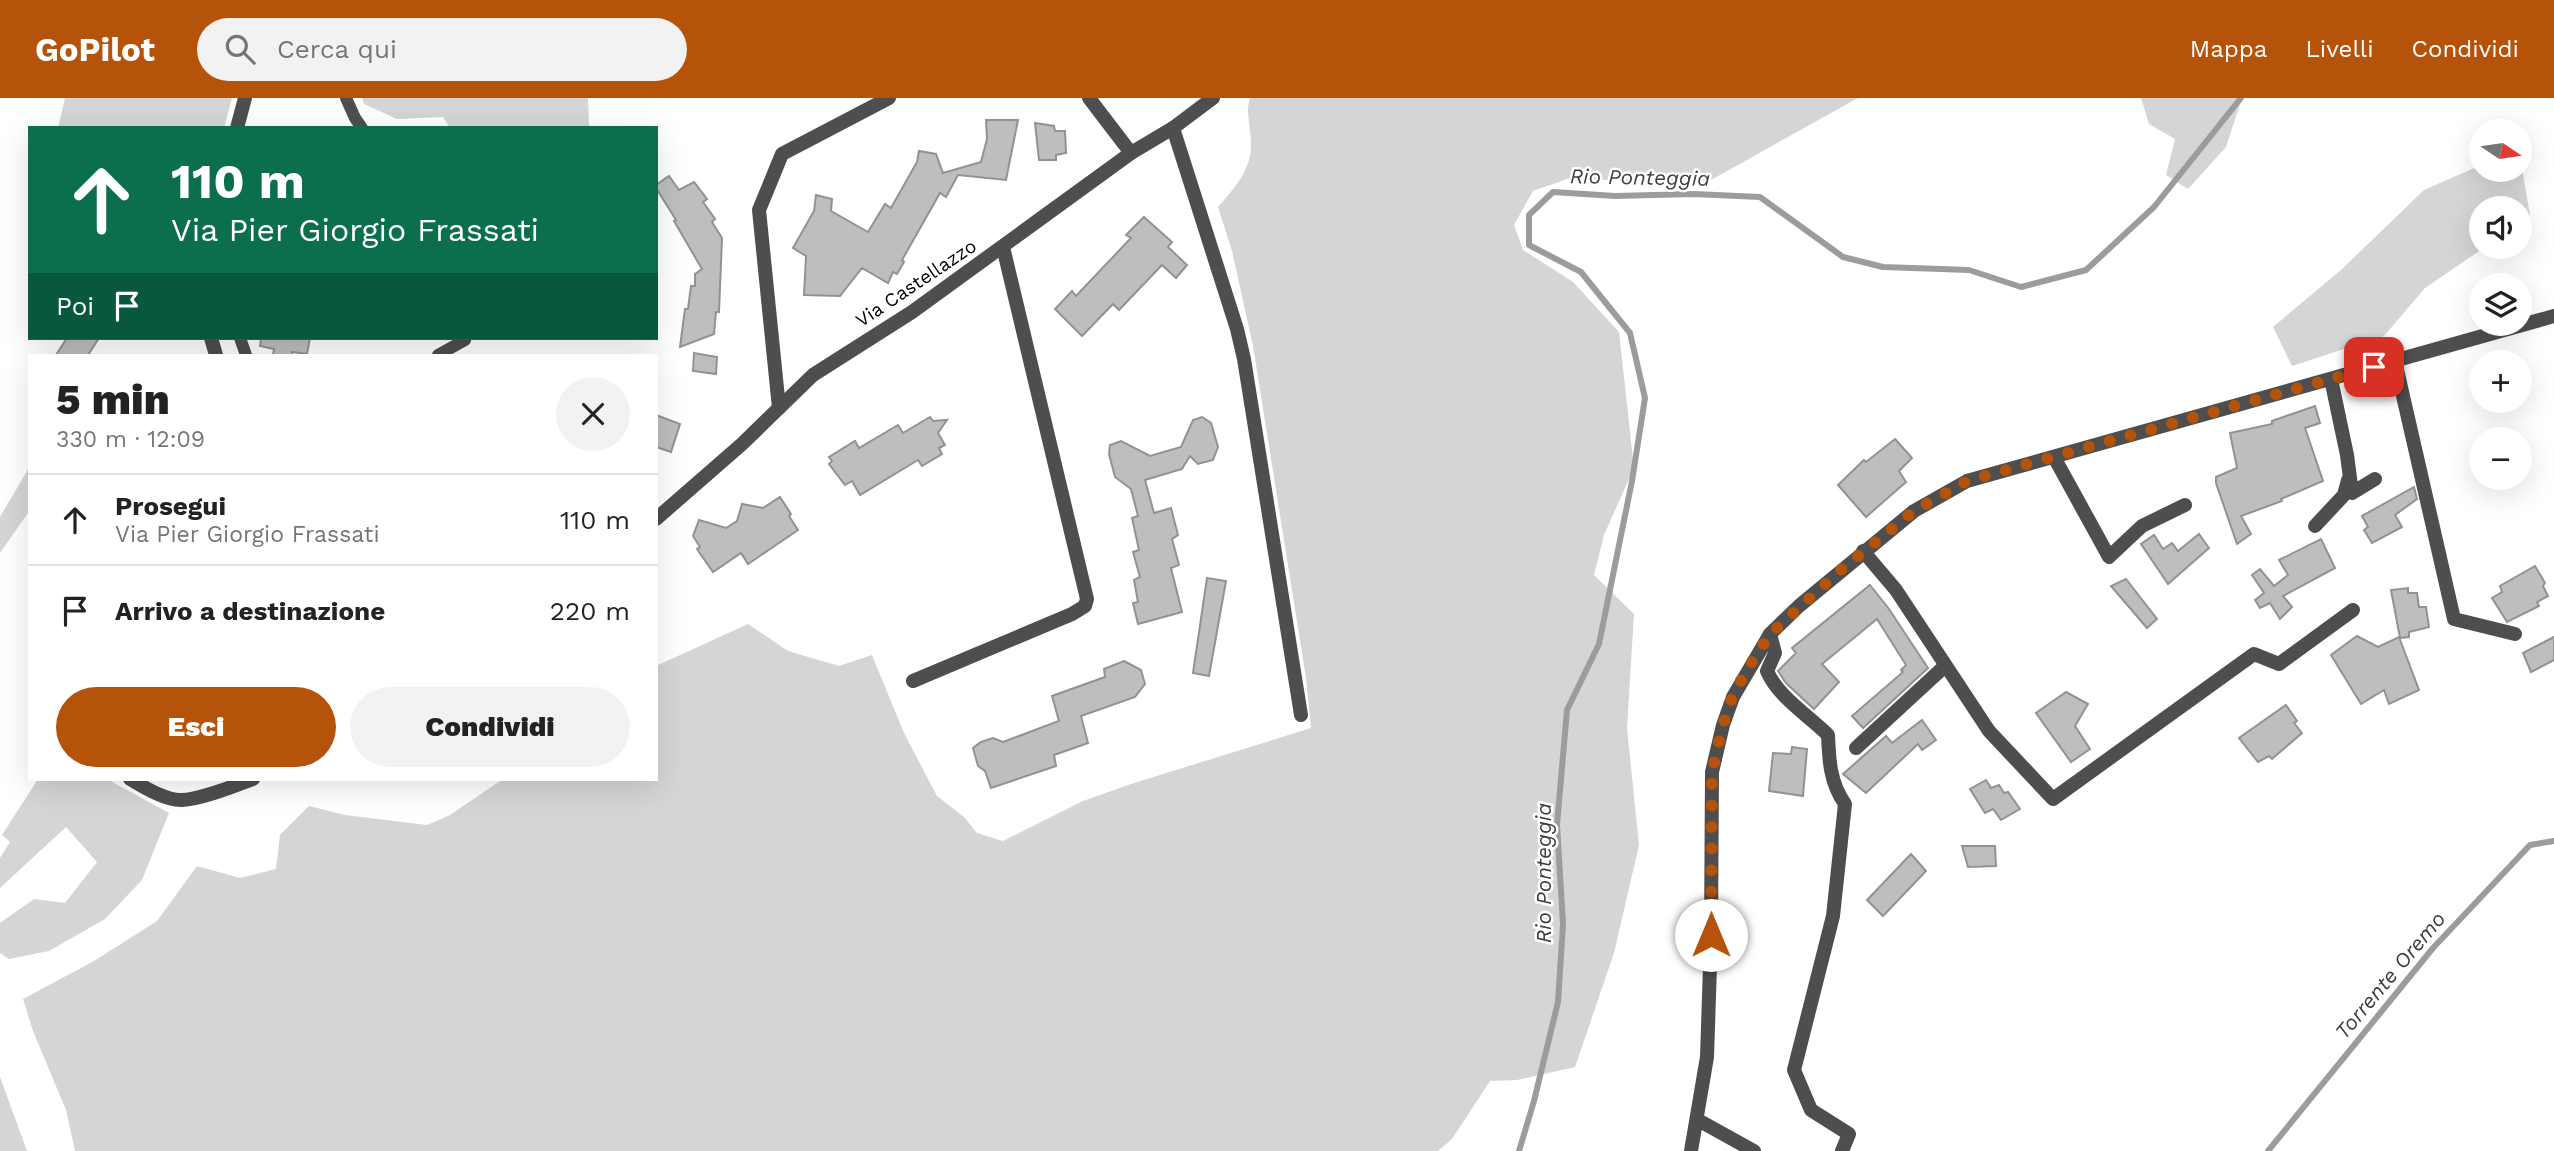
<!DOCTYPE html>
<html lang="it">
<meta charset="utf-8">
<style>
body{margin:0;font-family:"Work Sans",sans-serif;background:#f2f2f2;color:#222;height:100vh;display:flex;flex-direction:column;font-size:26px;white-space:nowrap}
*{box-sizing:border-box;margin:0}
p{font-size:23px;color:#767676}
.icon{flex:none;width:38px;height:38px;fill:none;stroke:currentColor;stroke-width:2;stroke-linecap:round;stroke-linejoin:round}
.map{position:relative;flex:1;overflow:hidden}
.drawer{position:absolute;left:28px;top:256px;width:630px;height:427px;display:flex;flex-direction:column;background:#fff;border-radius:0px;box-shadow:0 7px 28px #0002}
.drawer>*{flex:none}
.guide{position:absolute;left:28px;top:28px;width:630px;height:214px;border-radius:0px;box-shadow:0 7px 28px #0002;background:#0b6e4f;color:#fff;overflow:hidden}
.needle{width:46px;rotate:103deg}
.fabs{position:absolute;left:2469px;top:21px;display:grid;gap:14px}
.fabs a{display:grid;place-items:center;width:63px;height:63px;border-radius:50%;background:#fff;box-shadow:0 7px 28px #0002;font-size:35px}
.pin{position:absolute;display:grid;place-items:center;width:60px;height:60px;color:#fff;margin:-30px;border-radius:14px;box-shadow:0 4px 10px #0006}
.me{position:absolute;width:77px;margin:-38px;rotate:0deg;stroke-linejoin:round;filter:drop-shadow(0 0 5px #0008)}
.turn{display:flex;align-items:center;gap:24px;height:147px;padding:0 28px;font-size:32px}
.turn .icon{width:91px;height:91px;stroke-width:2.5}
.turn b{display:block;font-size:49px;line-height:60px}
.then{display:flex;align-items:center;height:66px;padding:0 28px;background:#0003;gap:14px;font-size:26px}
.round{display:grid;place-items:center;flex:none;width:74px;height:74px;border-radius:37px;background:#f2f2f2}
.headline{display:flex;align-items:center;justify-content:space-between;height:119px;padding:0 28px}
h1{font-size:42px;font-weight:800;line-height:52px}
.primary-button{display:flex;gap:14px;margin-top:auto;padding:14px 28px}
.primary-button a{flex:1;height:80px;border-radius:42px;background:#b45309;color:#fff;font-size:28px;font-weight:800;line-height:80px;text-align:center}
.primary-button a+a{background:#f2f2f2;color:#222}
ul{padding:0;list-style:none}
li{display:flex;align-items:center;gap:21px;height:91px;padding:0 28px;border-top:2px solid #e0e0e0}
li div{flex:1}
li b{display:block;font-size:26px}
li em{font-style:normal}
header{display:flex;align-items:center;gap:42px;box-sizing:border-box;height:98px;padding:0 35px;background:#b45309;color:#fff}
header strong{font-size:33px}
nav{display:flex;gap:38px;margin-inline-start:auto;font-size:24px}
.search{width:490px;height:63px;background:#f2f2f2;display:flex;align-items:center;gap:18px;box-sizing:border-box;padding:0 24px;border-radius:38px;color:#767676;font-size:26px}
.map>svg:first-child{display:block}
.green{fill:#d5d5d5}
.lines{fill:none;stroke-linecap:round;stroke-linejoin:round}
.stream{stroke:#9c9c9c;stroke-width:6}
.building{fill:#bebebe;stroke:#929292;stroke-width:2}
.service{stroke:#4e4e4e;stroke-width:12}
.minor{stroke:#4e4e4e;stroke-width:14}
.tertiary{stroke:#4e4e4e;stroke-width:14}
.route{stroke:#b45309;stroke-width:12;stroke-dasharray:0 21.6}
.labels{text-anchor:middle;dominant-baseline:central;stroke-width:5;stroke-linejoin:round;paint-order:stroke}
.street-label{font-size:19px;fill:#000;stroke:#fff}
.water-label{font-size:21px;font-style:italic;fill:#3d3d3d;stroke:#fff}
</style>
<header>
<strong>GoPilot</strong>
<div class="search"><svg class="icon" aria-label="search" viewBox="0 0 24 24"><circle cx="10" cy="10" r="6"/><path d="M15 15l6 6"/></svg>Cerca qui</div>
<nav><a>Mappa</a><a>Livelli</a><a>Condividi</a></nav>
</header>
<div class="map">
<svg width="2554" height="1053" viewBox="0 0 2554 1053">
<rect width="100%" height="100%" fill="#fff"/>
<g class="green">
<polygon points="65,0 232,0 224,30 58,30"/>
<polygon points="362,0 588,0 589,27 591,30 450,30 443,19 397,21 364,6"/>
<path d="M1250,0H1858L1702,87L1570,80L1533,93L1514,127L1523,152L1573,184L1619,234L1634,370L1604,437L1594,477L1634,516L1627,630L1639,747L1614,855L1575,969L1517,982L1490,983L1452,1041L1438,1053H75L66,1012L33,933L23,901L94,863L157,823L197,768L240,780L276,771L280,737L309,708L345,717L427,727L450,717L503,681H656V568L748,526L788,553L839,568L872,557L904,635L937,698L964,719L977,735L1003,743L1083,703L1131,686L1311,630L1306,580L1253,248L1232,153L1218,109C1234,90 1252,72 1251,45C1251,29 1245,15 1250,0Z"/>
<polygon points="2141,0 2242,0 2226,49 2188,91 2166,77 2175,41 2149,26"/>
<polygon points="2520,58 2530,117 2520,124 2520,110 2482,110 2482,149 2485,149 2425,190 2384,238 2292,268 2273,229 2341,172 2424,92 2481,67 2482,72 2520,72"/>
<polygon points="30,368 30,412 0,455 0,419"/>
<polygon points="38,681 107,681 169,715 142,782 105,821 49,853 9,861 0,855 0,825 34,801 65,805 97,764 66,729 0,790 0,760 10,744 2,737"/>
<polygon points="0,979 27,1053 0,1053"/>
</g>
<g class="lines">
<g class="stream">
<polyline points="1519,1053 1534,1003 1558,904 1563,826 1557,727 1567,612 1599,546 1632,383 1645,300 1630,235 1581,174 1529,147 1529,117 1553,94 1615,98 1694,96 1760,99 1843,159 1883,169 1969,172 2021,189 2086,172 2154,109 2241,0"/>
<polyline points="2268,1053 2433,850 2530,747 2554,743"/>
</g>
</g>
<g class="building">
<polygon points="986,22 1018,22 1006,82 958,77 946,99 940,95 902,162 904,164 897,176 893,174 888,185 862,170 840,198 804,197 806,158 793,150 814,113 816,97 832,101 831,113 868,134 885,106 891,110 917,64 919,53 936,56 943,75 981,64 987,41"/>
<polygon points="1035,25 1054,28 1055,33 1065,33 1066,55 1056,57 1056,62 1039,62"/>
<polygon points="669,78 679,92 694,84 707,101 703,104 715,121 712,124 722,140 719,214 716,214 714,236 680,249 685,211 688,211 691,188 695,188 695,176 702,171 674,123 676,122 656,90 656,87"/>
<polygon points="1144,119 1172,144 1168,149 1187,167 1176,180 1162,167 1119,212 1113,206 1082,238 1055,211 1072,193 1076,198 1131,140 1126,137"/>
<polygon points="67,240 99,240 88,257 56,257"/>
<polygon points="261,240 310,240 307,256 292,254 292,257 273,257 274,251 260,248"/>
<polygon points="694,255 717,259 716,276 693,273"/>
<polygon points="2315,308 2320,325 2305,330 2323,383 2281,401 2282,403 2241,418 2251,436 2237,446 2216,385 2216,379 2237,370 2230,335 2272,326 2272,323"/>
<polygon points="656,317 680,326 671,354 656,349"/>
<polygon points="930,319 933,323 947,322 938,335 945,347 939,350 942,356 922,368 918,362 860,397 852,383 845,387 829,366 832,363 829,359 855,343 859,350 898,327 903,335"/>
<polygon points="1202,319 1211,325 1218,349 1213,362 1198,366 1190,358 1182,371 1145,382 1154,415 1171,410 1178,437 1172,441 1179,467 1171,470 1182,514 1138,526 1133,505 1138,504 1134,482 1140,479 1133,454 1139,452 1132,420 1138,418 1131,391 1115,379 1109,356 1110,347 1121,343 1150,358 1181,349 1193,322"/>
<polygon points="1895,341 1912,360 1899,373 1906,384 1866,419 1838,387 1864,362 1866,364"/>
<polygon points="2414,389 2417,401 2395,417 2402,429 2372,445 2364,432 2368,429 2362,418"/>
<polygon points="780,399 791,416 789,418 798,432 748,466 741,455 713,474 697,451 700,449 693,438 699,422 726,430 737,423 742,406 763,410"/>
<polygon points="2199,436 2209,450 2168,486 2141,446 2154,437 2163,451 2172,445 2178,453"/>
<polygon points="2321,441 2335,470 2283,498 2292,509 2280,521 2270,505 2260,510 2255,502 2264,495 2252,477 2260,471 2274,488 2288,477 2279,462"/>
<polygon points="2535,468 2545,485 2543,488 2548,498 2537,504 2539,508 2507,524 2492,500 2502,494 2500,488"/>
<polygon points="1207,480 1226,483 1209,578 1193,575"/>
<polygon points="2126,481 2157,521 2147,530 2111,488"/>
<polygon points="1870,487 1889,511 1928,570 1863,630 1852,618 1903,574 1901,572 1906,567 1877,521 1822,566 1839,584 1814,611 1786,585 1778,573 1796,555 1792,550"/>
<polygon points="2408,490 2408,495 2417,495 2419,509 2426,509 2429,529 2409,534 2409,539 2400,540 2391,492"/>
<polygon points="2357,538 2378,549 2399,539 2419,592 2389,606 2384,592 2361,606 2331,557"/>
<polygon points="2554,539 2554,562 2531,574 2523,555"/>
<polygon points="1124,563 1141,572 1145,586 1135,599 1081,618 1088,645 1054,657 1056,668 991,690 985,673 978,668 973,650 981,644 993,640 1003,644 1059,623 1052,598 1105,579 1104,571"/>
<polygon points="2066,594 2088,606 2075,628 2090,651 2071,664 2036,615"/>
<polygon points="2286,607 2297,623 2294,625 2302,635 2272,661 2269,658 2258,664 2239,640"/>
<polygon points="1922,622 1936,642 1922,652 1918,646 1866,695 1843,676 1886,638 1892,645"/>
<polygon points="1792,649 1807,651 1803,698 1769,693 1773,655 1791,656"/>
<polygon points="1986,682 1991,690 1999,687 2004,695 2008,694 2020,711 2001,722 1993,711 1985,715 1970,691"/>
<polygon points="1962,748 1995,748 1996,768 1968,769"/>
<polygon points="1911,756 1926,773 1883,818 1867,802"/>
</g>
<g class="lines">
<g class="service">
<polyline points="346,0 355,20 362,30"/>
<polyline points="240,240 246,257"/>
<polyline points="438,257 465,242 465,240"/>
</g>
<g class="minor">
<polyline points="1089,0 1131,55"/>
<polyline points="237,30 245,0"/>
<polyline points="1173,30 1237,231 1244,261 1301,617"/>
<polyline points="211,240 216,257"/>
<polyline points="2395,263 2454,521 2515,536"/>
<polyline points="2331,281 2347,357 2352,395 2375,381"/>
<polyline points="779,310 759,112 782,56 889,0"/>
<polyline points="2054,359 2109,459 2142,428 2185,407"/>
<polyline points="656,421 742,346 813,277 912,214 1131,55 1173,30 1213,0"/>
<polyline points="2315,428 2344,397 2348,382"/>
<polyline points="1863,453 1896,492 1989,633 2053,701 2254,556 2279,566 2353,512"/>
<path d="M1770,536L1775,555L1767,573C1778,599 1808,617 1828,637C1829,662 1830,685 1845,706L1833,818L1794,972L1811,1012L1849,1036L1842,1053"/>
<polyline points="913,583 1072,516 1085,508 1087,501 1003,149"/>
<polyline points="1856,650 1945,568"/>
<path d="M130,681C144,689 166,703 182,702C202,701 234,688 253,681"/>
<polyline points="1698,1022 1754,1053"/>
</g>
<polyline class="tertiary" points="1691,1053 1707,959 1711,837 1712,674 1723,627 1733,599 1770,536 1799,508 1914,413 1967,383 2554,218"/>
</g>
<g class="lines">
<polyline class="route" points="1711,837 1712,674 1723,627 1732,599 1748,570 1770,536 1842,471 1914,413 1967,383 2374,269"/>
</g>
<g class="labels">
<g class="street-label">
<text transform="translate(916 185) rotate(-34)">Via Castellazzo</text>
</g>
<g class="water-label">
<text transform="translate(1640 79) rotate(1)">Rio Ponteggia</text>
<text transform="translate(1543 775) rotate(-90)">Rio Ponteggia</text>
<text transform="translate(2390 877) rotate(-50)">Torrente Oremo</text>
</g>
</g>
</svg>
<div class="fabs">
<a><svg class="needle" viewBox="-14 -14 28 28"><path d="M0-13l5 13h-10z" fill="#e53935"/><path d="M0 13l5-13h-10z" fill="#767676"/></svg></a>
<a><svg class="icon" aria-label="sound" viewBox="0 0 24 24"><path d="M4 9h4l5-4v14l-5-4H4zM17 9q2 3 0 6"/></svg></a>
<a><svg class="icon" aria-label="layers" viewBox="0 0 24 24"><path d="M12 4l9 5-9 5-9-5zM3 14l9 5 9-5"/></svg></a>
<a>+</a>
<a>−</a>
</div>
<div class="pin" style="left:2374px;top:269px;background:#d93025"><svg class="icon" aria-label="arrive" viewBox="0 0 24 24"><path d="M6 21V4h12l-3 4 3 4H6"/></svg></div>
<svg class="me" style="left:1711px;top:837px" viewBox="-20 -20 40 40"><circle r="19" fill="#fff"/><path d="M0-13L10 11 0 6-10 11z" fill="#b45309"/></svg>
<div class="guide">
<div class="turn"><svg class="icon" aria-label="ahead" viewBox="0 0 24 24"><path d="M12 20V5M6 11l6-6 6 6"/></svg><div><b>110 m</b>Via Pier Giorgio Frassati</div></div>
<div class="then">Poi<svg class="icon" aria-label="arrive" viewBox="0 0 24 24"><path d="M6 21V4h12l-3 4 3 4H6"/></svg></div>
</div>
<section class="drawer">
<div class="headline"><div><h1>5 min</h1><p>330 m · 12:09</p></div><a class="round"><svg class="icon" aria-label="close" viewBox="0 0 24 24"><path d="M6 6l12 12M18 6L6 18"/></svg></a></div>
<ul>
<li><svg class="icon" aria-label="ahead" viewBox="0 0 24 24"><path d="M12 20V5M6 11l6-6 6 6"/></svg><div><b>Prosegui</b><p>Via Pier Giorgio Frassati</p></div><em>110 m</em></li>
<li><svg class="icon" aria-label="arrive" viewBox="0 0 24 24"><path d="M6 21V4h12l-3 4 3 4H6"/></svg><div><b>Arrivo a destinazione</b></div><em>220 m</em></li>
</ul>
<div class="primary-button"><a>Esci</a><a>Condividi</a></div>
</section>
</div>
